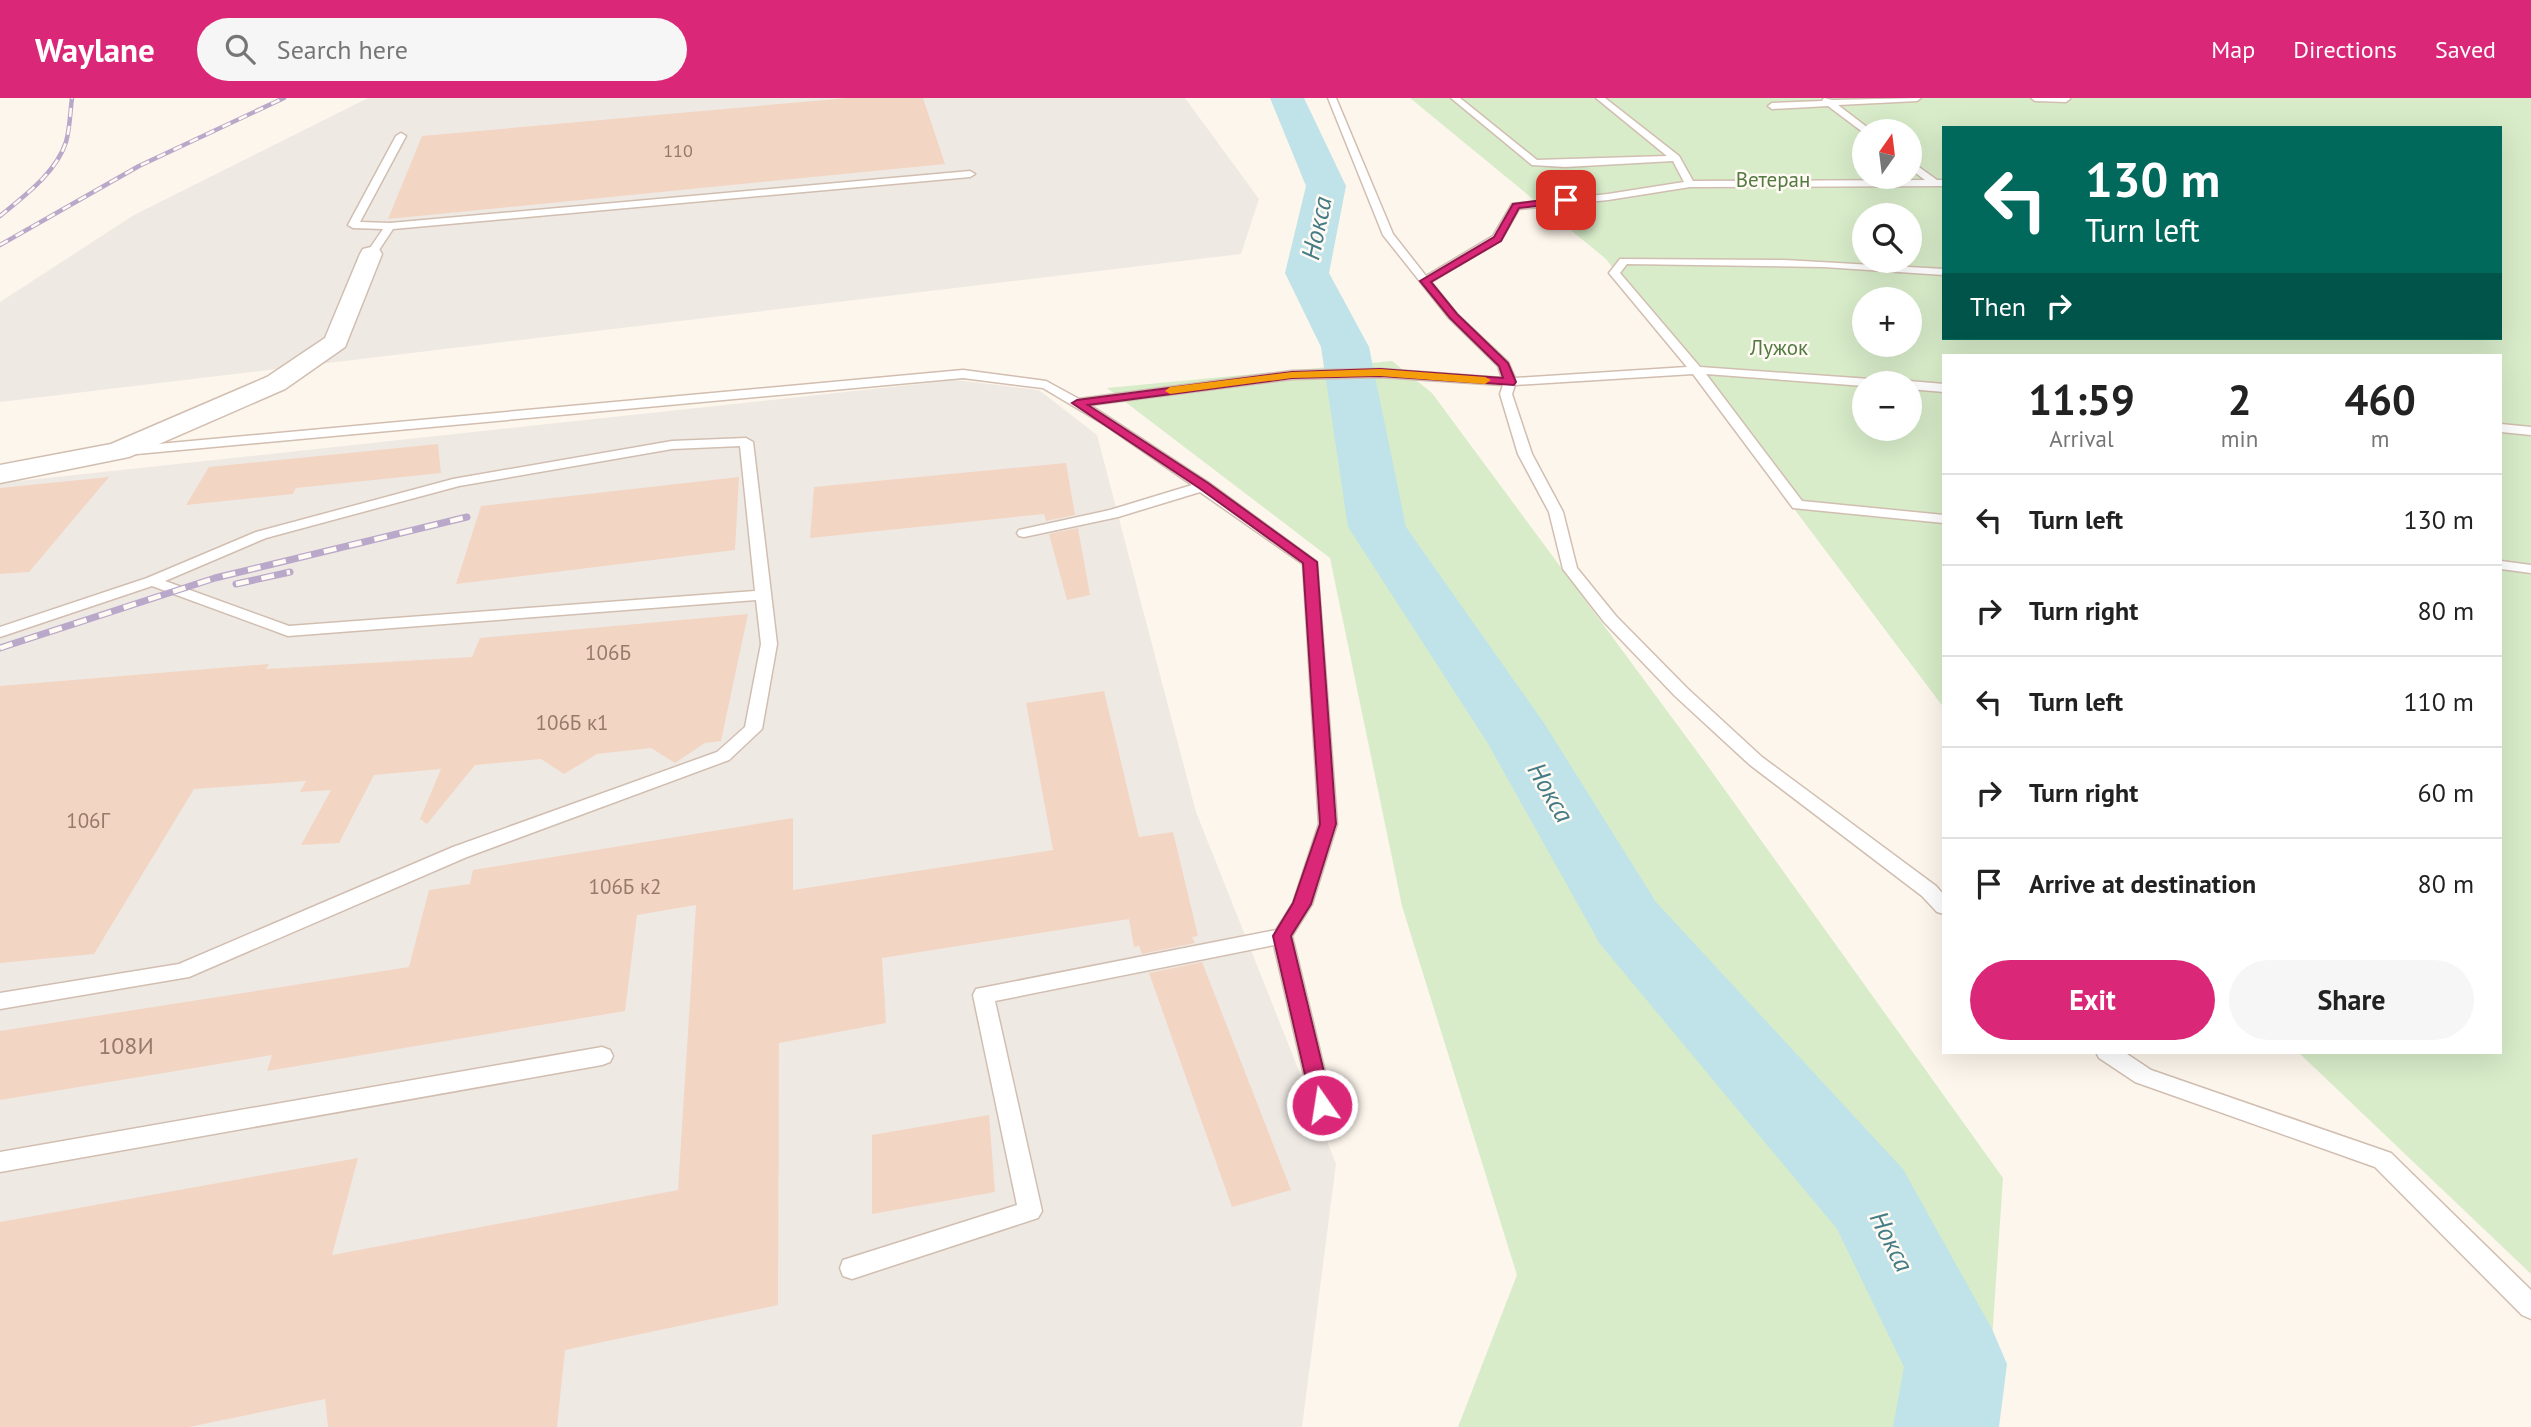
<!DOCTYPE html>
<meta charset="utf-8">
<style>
body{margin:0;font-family:"PT Sans",sans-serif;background:#f6f6f6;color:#222;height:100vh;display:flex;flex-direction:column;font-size:26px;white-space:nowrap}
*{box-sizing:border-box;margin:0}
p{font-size:23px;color:#767676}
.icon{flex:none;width:38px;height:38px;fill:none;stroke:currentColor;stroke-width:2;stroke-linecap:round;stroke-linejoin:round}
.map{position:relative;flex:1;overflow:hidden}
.details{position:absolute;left:1942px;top:256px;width:560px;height:700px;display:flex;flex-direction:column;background:#fff;border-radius:0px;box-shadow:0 7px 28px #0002}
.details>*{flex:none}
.hud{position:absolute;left:1942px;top:28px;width:560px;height:214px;border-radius:0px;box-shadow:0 7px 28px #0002;background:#00695c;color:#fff;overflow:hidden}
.needle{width:46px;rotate:14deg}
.controls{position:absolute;left:1852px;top:21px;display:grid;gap:14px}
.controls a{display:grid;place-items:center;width:70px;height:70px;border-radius:50%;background:#fff;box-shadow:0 7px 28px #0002;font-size:35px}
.pin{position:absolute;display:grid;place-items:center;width:60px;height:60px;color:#fff;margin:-30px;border-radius:14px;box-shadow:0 4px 10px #0006}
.me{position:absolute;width:77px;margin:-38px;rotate:347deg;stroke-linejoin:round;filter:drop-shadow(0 0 5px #0008)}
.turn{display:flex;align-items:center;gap:24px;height:147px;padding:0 28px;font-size:32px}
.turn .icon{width:91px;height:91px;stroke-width:2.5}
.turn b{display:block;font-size:49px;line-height:60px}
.then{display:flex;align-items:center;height:66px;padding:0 28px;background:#0003;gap:14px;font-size:26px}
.eta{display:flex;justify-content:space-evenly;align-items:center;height:119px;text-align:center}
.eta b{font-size:42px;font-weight:800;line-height:49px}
.cta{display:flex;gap:14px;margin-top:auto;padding:14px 28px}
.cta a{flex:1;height:80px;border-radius:42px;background:#db2777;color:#fff;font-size:28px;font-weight:800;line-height:80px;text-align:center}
.cta a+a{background:#f6f6f6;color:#222}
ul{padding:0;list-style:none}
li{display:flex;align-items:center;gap:21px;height:91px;padding:0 28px;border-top:2px solid #e0e0e0}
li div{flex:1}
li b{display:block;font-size:26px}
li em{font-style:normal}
header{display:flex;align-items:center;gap:42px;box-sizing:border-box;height:98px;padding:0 35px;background:#db2777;color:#fff}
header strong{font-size:33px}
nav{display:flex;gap:38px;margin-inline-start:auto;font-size:24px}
.search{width:490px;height:63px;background:#f6f6f6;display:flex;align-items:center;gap:18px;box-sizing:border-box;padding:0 24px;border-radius:38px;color:#767676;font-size:26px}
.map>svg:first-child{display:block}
.industrial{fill:#efe9e4}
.green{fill:#d8ecc9;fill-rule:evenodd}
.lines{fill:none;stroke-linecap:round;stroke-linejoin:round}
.river{fill:#bfe3e8;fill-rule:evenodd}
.building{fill:#f3d5c3}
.lane-casing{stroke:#d1beb0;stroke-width:3}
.street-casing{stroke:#d1beb0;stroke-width:3}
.lane{fill:#fff;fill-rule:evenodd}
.street{fill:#fff;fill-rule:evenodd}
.rail-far1-casing{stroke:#b9a8c9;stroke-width:4.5}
.rail-casing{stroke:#b9a8c9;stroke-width:7}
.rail-far1{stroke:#fffaf3;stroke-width:2.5;stroke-dasharray:9;stroke-linecap:butt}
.rail{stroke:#fffaf3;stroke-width:4.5;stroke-dasharray:13;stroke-linecap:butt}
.route{fill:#db2777;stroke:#8e194d;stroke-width:2}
.slow{fill:#f59e0b}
.labels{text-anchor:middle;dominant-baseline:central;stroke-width:5;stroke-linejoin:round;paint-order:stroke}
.far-number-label{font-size:18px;fill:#987a6a}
.far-park-label{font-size:21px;fill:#537a41;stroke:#fffaf3}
.number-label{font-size:21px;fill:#987a6a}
.near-number-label{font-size:24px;fill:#987a6a}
.water-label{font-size:26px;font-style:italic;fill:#437c86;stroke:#fffaf3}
</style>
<header>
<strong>Waylane</strong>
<div class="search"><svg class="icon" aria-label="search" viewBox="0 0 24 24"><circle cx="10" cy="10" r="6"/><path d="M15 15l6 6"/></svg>Search here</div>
<nav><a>Map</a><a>Directions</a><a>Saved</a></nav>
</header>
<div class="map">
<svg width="2531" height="1329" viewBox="0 0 2531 1329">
<rect width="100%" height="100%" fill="#fdf6ec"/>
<g class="industrial">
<polygon points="368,0 1185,0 1259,101 1241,156 0,304 0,204 134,117"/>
<polygon points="956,282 1039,292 1097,337 1196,714 1336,1066 1302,1329 0,1329 0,385"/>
</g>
<g class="green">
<path d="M1410,0H2531V1176L2298,954H2501V257H1944V610L1606,161ZM1944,30H2501V240H1944ZM1864,33H1909V79H1864ZM1864,117H1909V163H1864ZM1864,201H1909V247H1864ZM1864,285H1909V331H1864Z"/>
<polygon points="1392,263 1432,295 1707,667 2003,1080 1986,1329 1458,1329 1517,1177 1402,808 1330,460 1107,290"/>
</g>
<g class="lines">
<polygon class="river" points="1270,0 1304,0 1346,88 1329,175 1369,249 1406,429 1544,625 1656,804 1903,1071 1992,1231 2007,1266 1999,1329 1893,1329 1904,1269 1837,1131 1600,846 1487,644 1348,429 1321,249 1285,175 1306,88"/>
</g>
<g class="building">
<polygon points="847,0 923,0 945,66 388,121 422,38"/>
<polygon points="438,346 441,375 296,390 293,396 186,407 209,369"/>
<polygon points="1066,365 1075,417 1046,423 1044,416 810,440 814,389"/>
<polygon points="109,379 29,474 0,476 0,390"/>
<polygon points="739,379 735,452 456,486 481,408"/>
<polygon points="1078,430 1090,497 1067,502 1049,436"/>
<polygon points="748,516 721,643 705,645 675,665 651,650 597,656 564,676 541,661 475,667 427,726 420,721 441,671 374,677 339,745 301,747 331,692 300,694 306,683 194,691 94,856 0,865 0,588 269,566 266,571 472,559 480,540"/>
<polygon points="1104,593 1139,739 1173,734 1198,838 1192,839 1195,845 1142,856 1139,848 1134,849 1129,821 882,860 886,925 779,945 778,1207 565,1252 557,1329 328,1329 325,1301 189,1329 0,1329 0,1124 358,1060 332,1157 678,1092 696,807 637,817 625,913 267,973 272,957 0,1002 0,933 409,869 429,792 470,786 473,772 793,720 793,792 1053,752 1026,605"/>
<polygon points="1202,864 1291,1092 1232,1109 1149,875"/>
<polygon points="989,1017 995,1094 872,1116 872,1037"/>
</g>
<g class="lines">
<defs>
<g id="lane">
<polygon points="1328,0 1336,0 1393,136 1426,178 1493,138 1512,106 1608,96 1684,84 1673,63 1565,69 1532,67 1451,0 1460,0 1537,62 1667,58 1596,0 1605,0 1679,58 1693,83 1925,82 1909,70 1909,62 1937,82 1944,82 1944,88 1690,89 1608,102 1519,111 1501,142 1431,184 1457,216 1508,264 1515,280 1687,269 1609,175 1620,161 1784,162 1944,171 1944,177 1824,169 1627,166 1620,175 1700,269 1884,282 1886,285 1864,285 1864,288 1706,276 1802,403 1944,417 1944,425 1793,410 1693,276 1515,287 1512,296 1532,356 1563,414 1577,470 1616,518 1687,590 1762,659 1936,788 1944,797 1944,816 1937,814 1922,798 1750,667 1675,598 1604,524 1563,471 1549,414 1518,356 1500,296 1503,287 1380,279 1292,281 1090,307 1209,385 1317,464 1337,726 1312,806 1292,838 1333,1007 1330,1014 1322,1016 1314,1014 1311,1007 1274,847 995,903 1042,1113 1038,1120 852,1181 843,1178 840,1170 843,1162 1017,1107 973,897 976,891 1276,832 1293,805 1319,726 1303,466 1200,394 1118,419 1024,439 1019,438 1017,435 1019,432 1110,412 1192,387 1105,327 1043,290 963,280 126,357 119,353 126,349 963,272 1046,283 1079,301 1292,273 1380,271 1502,280 1498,268 1449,220 1383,137"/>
<polygon points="1824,0 1832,2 1921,0 1917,3 1838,7 1872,33 1864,35 1828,8 1772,11 1768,8 1772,5 1822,3"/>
<polygon points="2031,0 2070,0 2070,1 2066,4 2035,3"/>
<polygon points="401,35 406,38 360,124 390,125 970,73 975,76 970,79 393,131 375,158 367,158 366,156 383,131 353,130 348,127 396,38"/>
<polygon points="1909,283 1944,286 1944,294 1909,291 1909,285 1904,285"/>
<polygon points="2501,326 2531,329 2531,337 2501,334"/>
<path d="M746,340L753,344L777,546L762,631L729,662L467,759L189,879L0,911V895L179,866L453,749L717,654L745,629L761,546L756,502L288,538L152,488L0,539V529L147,480L256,434L453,381L672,343ZM740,348L755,493L289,528L165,483L266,440L459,388L672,351Z"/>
<polygon points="2501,463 2531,467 2531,475 2501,471"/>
<polygon points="602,949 610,952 613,958 610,964 602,967 0,1074 0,1054"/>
<polygon points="2096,954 2124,954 2151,972 2391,1055 2531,1192 2531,1221 2522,1217 2375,1069 2135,984 2099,960"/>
</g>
<polygon id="street" points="371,149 379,151 382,156 345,249 285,291 129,359 0,385 0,367 111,346 267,279 325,240 360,156 363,151"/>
</defs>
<use href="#lane" class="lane-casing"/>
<use href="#street" class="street-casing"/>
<use href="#lane" class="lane"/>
<use href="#street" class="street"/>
<defs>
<g id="rail-far1">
<path d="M0,118C24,98 56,75 66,44C70,30 70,15 72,0"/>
<polyline points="0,147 139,68 284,0"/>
</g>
<g id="rail">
<polyline points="236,486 290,474"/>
<polyline points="0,550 215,480 467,419"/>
</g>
</defs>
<use href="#rail-far1" class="rail-far1-casing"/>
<use href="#rail" class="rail-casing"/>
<use href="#rail-far1" class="rail-far1"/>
<use href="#rail" class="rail"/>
</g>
<polygon class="route" points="1566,99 1570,102 1569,104 1519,110 1501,143 1431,184 1457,216 1508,265 1516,284 1514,287 1380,278 1292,280 1088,307 1208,385 1317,464 1336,726 1311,806 1291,838 1332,1007 1329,1013 1322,1016 1315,1013 1312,1007 1273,838 1293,805 1320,726 1303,465 1199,390 1072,305 1077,302 1292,274 1380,271 1503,280 1499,268 1450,220 1420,183 1494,139 1513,106"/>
<polygon class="slow" points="1380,271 1485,279 1491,282 1485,286 1380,278 1292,280 1170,296 1165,293 1170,289 1292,274"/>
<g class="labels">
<g class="far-number-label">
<text x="678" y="52">110</text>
</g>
<g class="far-park-label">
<text x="1773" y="81">Ветеран</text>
<text x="1779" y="249">Лужок</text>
</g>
<g class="number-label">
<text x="608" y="554">106Б</text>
<text x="572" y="624">106Б к1</text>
<text x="88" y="722">106Г</text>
<text x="625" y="788">106Б к2</text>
</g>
<g class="near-number-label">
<text x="126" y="947">108И</text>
</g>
<g class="water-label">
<text transform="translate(1316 130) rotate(-78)">Нокса</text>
<text transform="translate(1551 694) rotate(60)">Нокса</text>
<text transform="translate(1892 1143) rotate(63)">Нокса</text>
</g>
</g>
</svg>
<div class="controls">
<a><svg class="needle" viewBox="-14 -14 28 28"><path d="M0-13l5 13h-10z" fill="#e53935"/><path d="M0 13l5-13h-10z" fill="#767676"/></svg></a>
<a><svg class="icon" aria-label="search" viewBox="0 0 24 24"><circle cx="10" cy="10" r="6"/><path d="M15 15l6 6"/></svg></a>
<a>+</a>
<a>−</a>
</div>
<div class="pin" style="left:1566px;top:102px;background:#d93025"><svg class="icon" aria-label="arrive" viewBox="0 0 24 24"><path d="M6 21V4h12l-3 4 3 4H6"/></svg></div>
<svg class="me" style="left:1322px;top:1007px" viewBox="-20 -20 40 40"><circle r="17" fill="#db2777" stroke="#fff" stroke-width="3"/><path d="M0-11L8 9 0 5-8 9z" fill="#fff"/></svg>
<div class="hud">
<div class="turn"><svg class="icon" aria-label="left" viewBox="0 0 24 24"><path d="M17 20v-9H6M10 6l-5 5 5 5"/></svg><div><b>130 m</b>Turn left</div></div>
<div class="then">Then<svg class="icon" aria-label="right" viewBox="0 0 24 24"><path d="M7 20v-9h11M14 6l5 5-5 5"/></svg></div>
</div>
<section class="details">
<div class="eta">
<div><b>11:59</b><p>Arrival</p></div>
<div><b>2</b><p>min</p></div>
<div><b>460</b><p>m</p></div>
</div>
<ul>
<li><svg class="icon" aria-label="left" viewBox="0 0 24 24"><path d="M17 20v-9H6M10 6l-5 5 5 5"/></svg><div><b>Turn left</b></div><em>130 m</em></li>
<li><svg class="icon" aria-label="right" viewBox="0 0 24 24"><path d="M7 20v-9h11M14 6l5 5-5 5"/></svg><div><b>Turn right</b></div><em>80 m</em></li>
<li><svg class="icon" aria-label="left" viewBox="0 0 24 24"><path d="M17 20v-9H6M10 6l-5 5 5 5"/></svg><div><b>Turn left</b></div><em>110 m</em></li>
<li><svg class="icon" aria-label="right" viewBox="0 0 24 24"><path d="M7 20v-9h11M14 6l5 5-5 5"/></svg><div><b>Turn right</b></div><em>60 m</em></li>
<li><svg class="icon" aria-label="arrive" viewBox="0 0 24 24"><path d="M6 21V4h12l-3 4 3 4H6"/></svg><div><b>Arrive at destination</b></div><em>80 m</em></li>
</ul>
<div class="cta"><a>Exit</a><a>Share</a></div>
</section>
</div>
